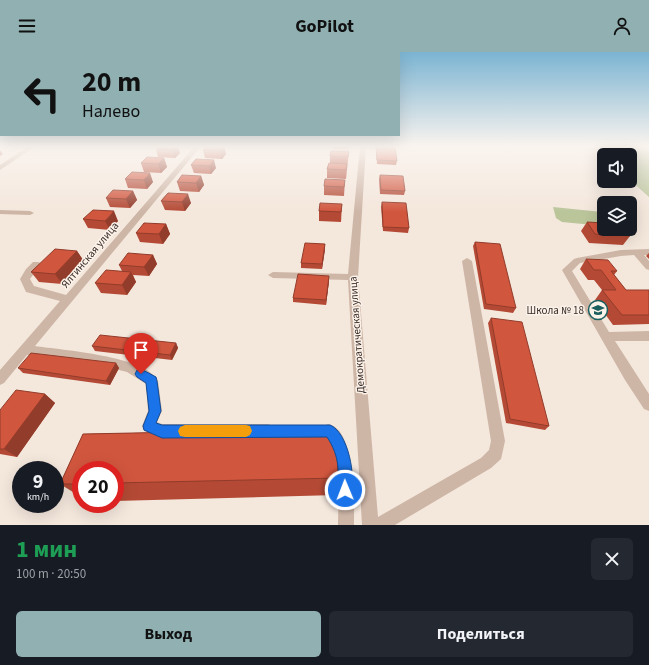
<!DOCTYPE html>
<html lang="ru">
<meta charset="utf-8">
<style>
body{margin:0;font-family:"Source Sans 3",sans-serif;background:#242831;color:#f1f3f6;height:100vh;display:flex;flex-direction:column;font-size:15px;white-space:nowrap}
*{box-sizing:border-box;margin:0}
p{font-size:13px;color:#9ea1a6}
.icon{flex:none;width:22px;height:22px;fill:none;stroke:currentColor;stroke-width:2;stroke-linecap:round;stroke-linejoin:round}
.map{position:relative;height:473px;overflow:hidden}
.sheet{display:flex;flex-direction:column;background:#171b24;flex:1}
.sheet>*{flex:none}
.hud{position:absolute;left:0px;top:0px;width:400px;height:84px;box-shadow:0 4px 16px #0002;background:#90b0b2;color:#111;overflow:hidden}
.fabs{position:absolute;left:597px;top:96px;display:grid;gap:8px}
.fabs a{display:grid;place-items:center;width:40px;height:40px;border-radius:6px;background:#171b24;box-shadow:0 4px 16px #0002;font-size:20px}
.speed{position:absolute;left:12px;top:409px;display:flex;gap:8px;font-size:20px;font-weight:700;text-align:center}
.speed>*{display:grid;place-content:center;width:52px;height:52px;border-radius:50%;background:#171b24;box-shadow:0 4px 16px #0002;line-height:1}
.speed small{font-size:10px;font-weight:400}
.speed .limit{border:6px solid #d22;background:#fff;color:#111}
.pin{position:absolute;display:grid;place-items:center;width:34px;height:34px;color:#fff;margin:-41px -17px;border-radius:50% 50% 50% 0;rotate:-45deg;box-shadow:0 0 4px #0007}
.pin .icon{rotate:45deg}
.me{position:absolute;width:44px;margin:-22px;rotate:359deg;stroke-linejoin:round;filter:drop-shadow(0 0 3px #0008)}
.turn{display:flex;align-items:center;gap:14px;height:84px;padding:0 16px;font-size:18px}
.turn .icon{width:52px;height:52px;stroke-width:2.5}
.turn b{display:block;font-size:28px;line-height:34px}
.round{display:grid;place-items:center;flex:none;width:42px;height:42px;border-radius:6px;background:#242831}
.overview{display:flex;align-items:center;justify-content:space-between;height:68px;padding:0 16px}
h1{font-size:24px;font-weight:700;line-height:30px;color:#1e9e55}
.primary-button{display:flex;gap:8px;margin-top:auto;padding:8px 16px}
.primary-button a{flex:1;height:46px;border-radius:6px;background:#90b0b2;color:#111;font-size:16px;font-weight:700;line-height:46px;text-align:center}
.primary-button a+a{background:#242831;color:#f1f3f6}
header{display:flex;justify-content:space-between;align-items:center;height:52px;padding:0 16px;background:#90b0b2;color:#111;font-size:18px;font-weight:700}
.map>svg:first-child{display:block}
.green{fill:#bac59a}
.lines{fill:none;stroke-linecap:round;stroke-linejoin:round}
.minor{fill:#ceb6a7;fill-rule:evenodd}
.wall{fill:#b44a35}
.shaded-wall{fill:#923c2b}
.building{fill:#d1563e;stroke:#923c2b}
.route{fill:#1a73e8;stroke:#114b97}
.slow{fill:#f59e0b}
.labels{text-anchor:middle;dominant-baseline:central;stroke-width:3;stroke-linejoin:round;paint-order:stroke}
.street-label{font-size:11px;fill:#3a2c28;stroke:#fbf2e9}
.poi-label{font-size:11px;fill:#3a2c28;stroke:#fbf2e9;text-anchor:end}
</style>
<header><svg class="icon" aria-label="menu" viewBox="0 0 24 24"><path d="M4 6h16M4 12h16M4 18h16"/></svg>GoPilot<svg class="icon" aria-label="person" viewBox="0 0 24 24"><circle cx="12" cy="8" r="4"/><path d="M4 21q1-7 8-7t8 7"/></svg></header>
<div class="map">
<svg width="649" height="473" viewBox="0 0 649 473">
<rect width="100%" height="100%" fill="#f4e7dc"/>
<g class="green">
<polygon points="592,94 649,94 649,145 630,128 630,103 604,103 604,105"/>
<polygon points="553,155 602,160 604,161 604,174 562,170 556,166"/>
</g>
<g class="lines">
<g class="minor">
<polygon points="29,94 36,94 0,118 0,113"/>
<path d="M195,94H201L35,294C61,298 147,304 158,329L162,359L157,370L162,372H268L273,374L275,379L273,384L268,386H162L144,379L142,374L148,359L146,332L127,320L95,312L27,303L4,331L0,333V318L60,249L26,240L20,227L26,217L33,210H39L41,212L30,227L34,234L66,243Z"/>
<polygon points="360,94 366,94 358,225 378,465 481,406 489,398 491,389 462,209 467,206 472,209 505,389 501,407 491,416 395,473 362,473 348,228 273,226 268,223 273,220 348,222"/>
<polygon points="0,158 30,159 34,161 30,163 0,162"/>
<polygon points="649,197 649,203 644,203 649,209 649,218 646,217 634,203 621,204 580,211 572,219 609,280 649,279 649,289 615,289 649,342 649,359 644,357 625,328 562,218 574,207 577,206 621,198"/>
<path d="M328,372C356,376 354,452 354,473H338C338,454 343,392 323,384L321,379L323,374Z"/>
</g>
</g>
<g class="wall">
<polygon points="159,94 178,94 180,101 175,106 158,105 156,97"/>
<polygon points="224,94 226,102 222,107 205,106 203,98"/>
<polygon points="333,94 350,94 349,97 333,97"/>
<polygon points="376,94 397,109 396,113 377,112 376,98"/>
<polygon points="349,99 346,127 327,126 327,117 330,111 330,104"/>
<polygon points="164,106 167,115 161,121 144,120 141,111"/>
<polygon points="196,107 216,116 211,122 194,121 191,113"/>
<polygon points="132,120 153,130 147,137 128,136 125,127"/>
<polygon points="380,123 405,139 404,143 380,142 379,127"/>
<polygon points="201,124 204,133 199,140 180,139 177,130"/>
<polygon points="345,128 344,144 324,143 324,134"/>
<polygon points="133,139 137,148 130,156 110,155 106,146"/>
<polygon points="168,141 191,151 185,159 165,158 161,149"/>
<polygon points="382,150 409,176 408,181 383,179 381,155"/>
<polygon points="342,152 341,170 319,169 319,159"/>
<polygon points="83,167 118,169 110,178 88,176"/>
<polygon points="587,170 630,184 623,193 589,191 581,179"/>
<polygon points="166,172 170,182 163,192 140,190 136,181"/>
<polygon points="475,190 516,256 513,261 484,257 473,194"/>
<polygon points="325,197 322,217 301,216 301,211"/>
<polygon points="77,199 83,208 62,232 39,230 31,220"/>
<polygon points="649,201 649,207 646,204"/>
<polygon points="153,203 157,212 149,224 133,223 136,230 127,243 101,241 95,231 122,219 119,213"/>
<polygon points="586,207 617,219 614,223 626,238 649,238 649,272 613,273 595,248 602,238 594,228 588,228 580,217"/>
<polygon points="329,229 326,253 293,250 293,246"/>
<polygon points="491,266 549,374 545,378 506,371 488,271"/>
<polygon points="176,291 178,296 172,308 95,299 92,294"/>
<polygon points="116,311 119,316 110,333 23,321 18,316"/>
<polygon points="45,342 55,351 17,405 0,402 0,358"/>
<polygon points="336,377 338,426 336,443 115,449 115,418 81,418 81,445 60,432 83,382"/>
</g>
<g class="shaded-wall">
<polygon points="176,94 178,94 180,101 175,106 172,98"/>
<polygon points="224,94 226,102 222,107 220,99"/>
<polygon points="0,98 3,102 0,104"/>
<polygon points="164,106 167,115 161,121 158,112"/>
<polygon points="214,108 216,116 211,122 209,114"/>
<polygon points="150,121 153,130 147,137 144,128"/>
<polygon points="201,124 204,133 199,140 196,131"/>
<polygon points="133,139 137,148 130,156 126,147"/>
<polygon points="188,142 191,151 185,159 182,150"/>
<polygon points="114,159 118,169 110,178 105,169"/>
<polygon points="166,172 170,182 163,192 159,182"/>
<polygon points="325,192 325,197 322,217 322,212"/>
<polygon points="77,199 83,208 62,232 55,222"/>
<polygon points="153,203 157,212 149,224 144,215"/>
<polygon points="131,220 136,230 127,243 122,233"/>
<polygon points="329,224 329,229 326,253 326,248"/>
<polygon points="176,291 178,296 172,308 170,303"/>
<polygon points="116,311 119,316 110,333 106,329"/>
<polygon points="45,342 55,351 17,405 4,397"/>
</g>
<g class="building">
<polygon points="159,94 176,94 172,98 156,97"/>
<polygon points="207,94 224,94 220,99 203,98"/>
<polygon points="376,94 395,95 397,109 377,108"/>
<polygon points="331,99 349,99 348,105 330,104"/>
<polygon points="147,105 164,106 158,112 141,111"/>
<polygon points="196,107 214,108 209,114 191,113"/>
<polygon points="329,111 347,112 346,118 327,117"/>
<polygon points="132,120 150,121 144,128 125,127"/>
<polygon points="182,123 201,124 196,131 177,130"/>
<polygon points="380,123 403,124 405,139 381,138"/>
<polygon points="325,127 345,128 344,135 324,134"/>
<polygon points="113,138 133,139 126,147 106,146"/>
<polygon points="168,141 188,142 182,150 161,149"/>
<polygon points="382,150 406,151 409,176 383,175"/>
<polygon points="320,151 342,152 341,160 319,159"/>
<polygon points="93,158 114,159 105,169 83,167"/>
<polygon points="587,170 604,171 604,177 625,177 630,184 595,182"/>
<polygon points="144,171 166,172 159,182 136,181"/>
<polygon points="475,190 500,192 516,256 486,252"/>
<polygon points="305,191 325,192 322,212 301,211"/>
<polygon points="55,197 77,199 55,222 31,220"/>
<polygon points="128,201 153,203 144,215 119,213"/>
<polygon points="586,207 608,208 617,219 611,219 626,238 649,238 649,263 622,263 602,238 616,238 601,218 594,218"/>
<polygon points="106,218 131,220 122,233 95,231"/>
<polygon points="298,222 329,224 326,248 293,246"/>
<polygon points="491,266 522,270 549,374 510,367"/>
<polygon points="100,283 176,291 170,303 92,294"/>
<polygon points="31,301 116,311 106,329 18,316"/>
<polygon points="16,338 45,342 4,397 0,397 0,358"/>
<polygon points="336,377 338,426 115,431 115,418 81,418 81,432 60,432 83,382"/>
</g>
<linearGradient id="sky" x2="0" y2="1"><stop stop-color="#7bb4d2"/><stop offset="0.59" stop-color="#faf4ef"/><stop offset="1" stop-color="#faf4ef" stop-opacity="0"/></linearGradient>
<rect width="649" height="160" fill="url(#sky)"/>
<path class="route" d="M141,317L156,325L157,329L161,359L156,371L162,373H330C348,380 357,426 350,443L345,445L340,443C336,434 339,424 338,415C337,404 333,394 327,385L162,386L144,378L143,374L149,359L146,331L137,325L135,322L137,318Z"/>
<polygon class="slow" points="185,373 246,373 250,374 252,379 250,383 246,385 185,385 180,384 178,379 180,375"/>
<defs>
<symbol id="school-ring" viewBox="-11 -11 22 22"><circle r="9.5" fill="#fbf2e9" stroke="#195f5f" stroke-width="1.5"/><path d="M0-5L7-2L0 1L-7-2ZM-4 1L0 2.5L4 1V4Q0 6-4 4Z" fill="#195f5f"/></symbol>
</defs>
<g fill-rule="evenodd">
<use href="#school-ring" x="587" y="247" width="22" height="22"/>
</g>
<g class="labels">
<g class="street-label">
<text transform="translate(90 203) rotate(-50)">Ялтинская улица</text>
<text transform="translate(357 283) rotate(-94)">Демократическая улица</text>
</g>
<g class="poi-label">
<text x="584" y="258">Школа № 18</text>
</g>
</g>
</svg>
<div class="fabs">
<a><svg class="icon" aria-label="sound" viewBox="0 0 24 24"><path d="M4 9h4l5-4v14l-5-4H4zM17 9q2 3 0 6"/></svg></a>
<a><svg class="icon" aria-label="layers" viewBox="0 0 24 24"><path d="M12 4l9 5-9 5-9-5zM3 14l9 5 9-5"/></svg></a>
</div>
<div class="speed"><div>9<small>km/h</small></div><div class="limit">20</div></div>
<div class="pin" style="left:141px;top:322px;background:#d93025"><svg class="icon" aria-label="arrive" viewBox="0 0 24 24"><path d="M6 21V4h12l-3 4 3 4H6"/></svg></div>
<svg class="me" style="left:345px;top:438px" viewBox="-20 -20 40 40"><circle r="17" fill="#1a73e8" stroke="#fff" stroke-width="3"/><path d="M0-11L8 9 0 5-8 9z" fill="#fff"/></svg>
<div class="hud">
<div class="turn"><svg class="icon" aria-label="left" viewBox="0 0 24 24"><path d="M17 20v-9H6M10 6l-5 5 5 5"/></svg><div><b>20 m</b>Налево</div></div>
</div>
</div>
<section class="sheet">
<div class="overview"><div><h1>1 мин</h1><p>100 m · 20:50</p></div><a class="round"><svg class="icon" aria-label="close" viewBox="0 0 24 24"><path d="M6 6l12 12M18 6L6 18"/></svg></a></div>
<div class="primary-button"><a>Выход</a><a>Поделиться</a></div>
</section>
